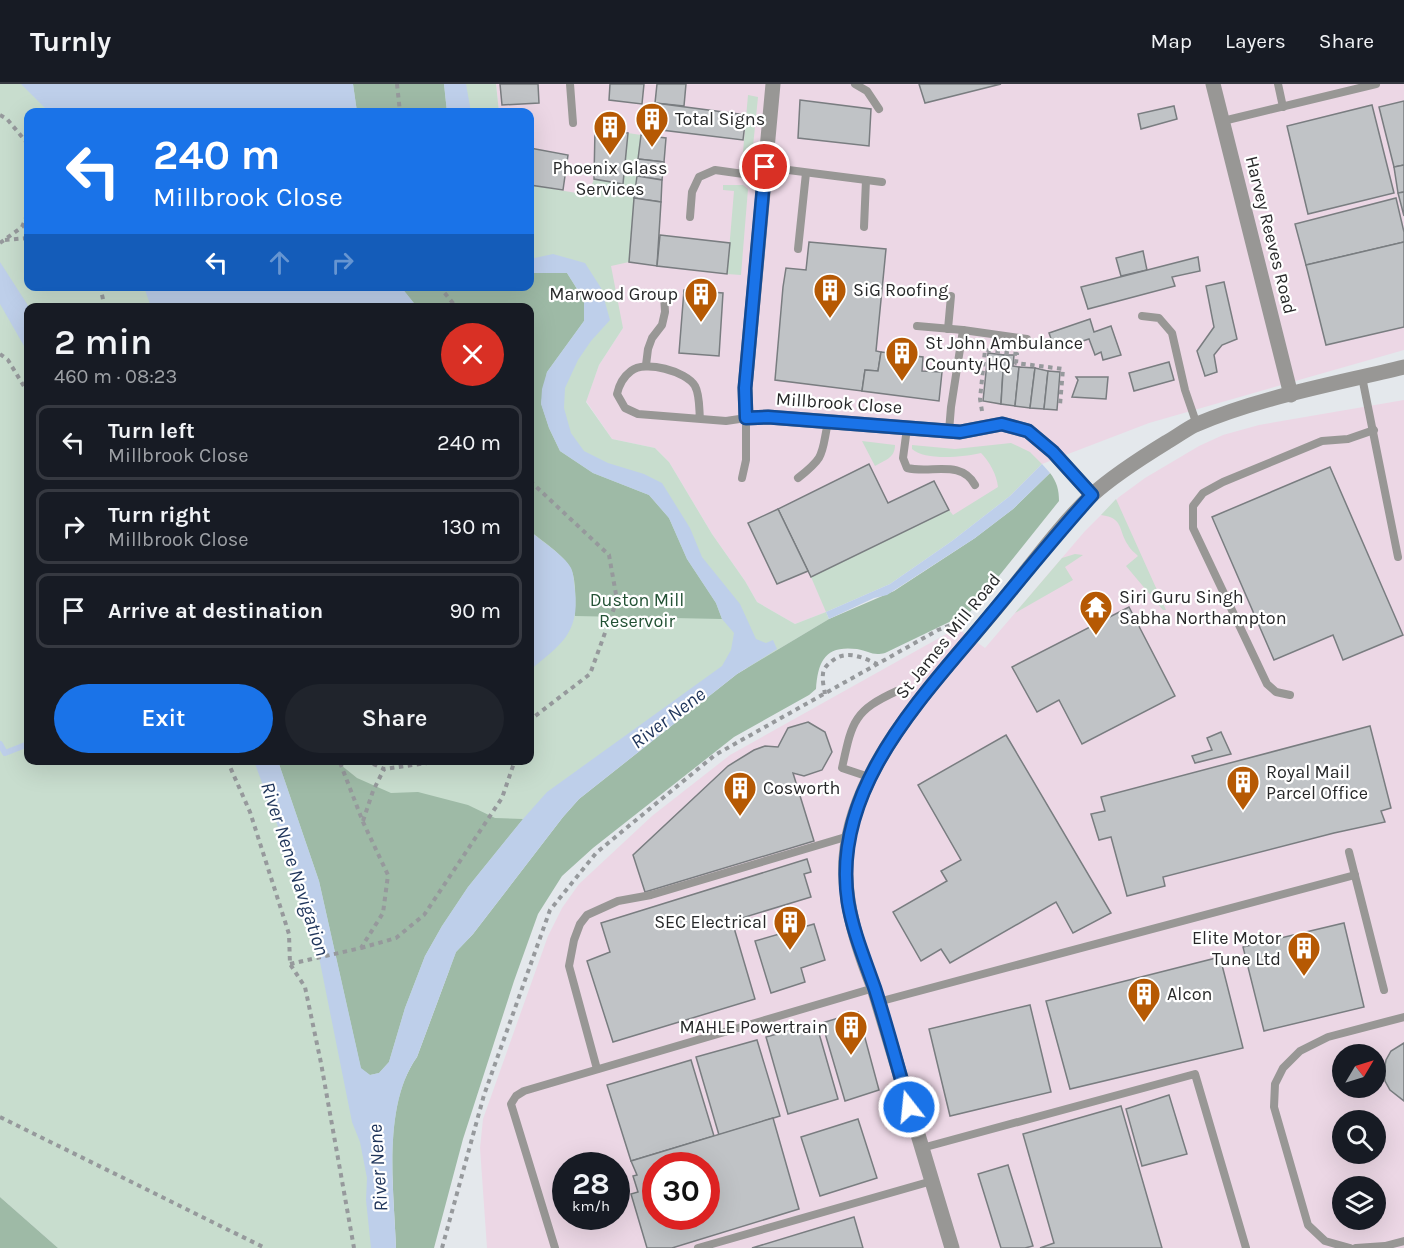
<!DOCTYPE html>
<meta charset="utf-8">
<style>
body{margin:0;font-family:Karla,sans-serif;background:#20242c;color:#f1f3f6;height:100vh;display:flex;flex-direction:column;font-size:22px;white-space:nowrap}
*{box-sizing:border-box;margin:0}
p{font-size:20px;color:#9ea1a6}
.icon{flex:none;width:33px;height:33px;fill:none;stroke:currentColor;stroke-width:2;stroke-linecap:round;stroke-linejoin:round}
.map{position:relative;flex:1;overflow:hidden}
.panel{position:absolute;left:24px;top:219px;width:510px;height:462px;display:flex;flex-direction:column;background:#171b24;border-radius:12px;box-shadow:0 6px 24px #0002}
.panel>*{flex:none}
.hud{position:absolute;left:24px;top:24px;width:510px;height:183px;border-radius:12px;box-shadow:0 6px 24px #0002;background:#1a73e8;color:#fff;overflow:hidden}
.needle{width:39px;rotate:52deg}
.buttons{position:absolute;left:1332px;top:960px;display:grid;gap:12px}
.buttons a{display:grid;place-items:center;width:54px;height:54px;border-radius:50%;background:#171b24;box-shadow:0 6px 24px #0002;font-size:30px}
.speed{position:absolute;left:552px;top:1068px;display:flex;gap:12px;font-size:30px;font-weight:700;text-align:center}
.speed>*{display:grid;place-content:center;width:78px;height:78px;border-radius:50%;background:#171b24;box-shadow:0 6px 24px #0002;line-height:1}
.speed small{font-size:15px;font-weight:400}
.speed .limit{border:9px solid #d22;background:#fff;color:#111}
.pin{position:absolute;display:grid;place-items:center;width:51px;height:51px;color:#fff;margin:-26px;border:3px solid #fff;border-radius:50%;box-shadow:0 2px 6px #0007}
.me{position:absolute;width:66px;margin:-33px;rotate:344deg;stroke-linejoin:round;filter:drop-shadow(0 0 4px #0008)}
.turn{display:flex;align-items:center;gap:21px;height:126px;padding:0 30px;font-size:27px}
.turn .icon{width:78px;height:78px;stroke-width:2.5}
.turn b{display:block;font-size:42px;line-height:51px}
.lanes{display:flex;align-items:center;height:57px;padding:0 30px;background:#0003;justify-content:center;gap:30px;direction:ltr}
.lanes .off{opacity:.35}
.round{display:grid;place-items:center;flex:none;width:63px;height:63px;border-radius:32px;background:#20242c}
.headline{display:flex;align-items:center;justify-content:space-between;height:102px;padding:0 30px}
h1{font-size:36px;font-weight:600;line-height:45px}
.action{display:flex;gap:12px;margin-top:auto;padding:12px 30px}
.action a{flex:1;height:69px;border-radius:36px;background:#1a73e8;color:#fff;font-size:24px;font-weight:600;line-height:69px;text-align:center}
.action a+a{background:#20242c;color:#f1f3f6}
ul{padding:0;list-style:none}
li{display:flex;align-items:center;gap:18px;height:75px;margin:0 12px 9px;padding:0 18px;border:3px solid #363941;border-radius:12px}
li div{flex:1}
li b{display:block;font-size:22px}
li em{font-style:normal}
header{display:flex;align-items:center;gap:36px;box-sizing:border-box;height:84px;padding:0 30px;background:#171b24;border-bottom:2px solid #363941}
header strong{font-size:28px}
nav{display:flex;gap:33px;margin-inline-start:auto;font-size:21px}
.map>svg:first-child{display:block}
.industrial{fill:#ecd7e5;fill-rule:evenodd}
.green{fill:#c8ddce;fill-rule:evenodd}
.forest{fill:#9ebaa6}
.water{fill:#becfea}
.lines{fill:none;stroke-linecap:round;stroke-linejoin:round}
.stream{stroke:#becfea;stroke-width:6}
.building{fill:#c0c3c6;stroke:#797d80;stroke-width:1.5;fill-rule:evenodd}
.path{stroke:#96999c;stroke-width:4;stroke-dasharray:4.5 4.5;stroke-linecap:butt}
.lane{stroke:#989795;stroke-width:8}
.street{stroke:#989795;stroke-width:15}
.route-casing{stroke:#114b97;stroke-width:15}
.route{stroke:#1a73e8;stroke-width:10}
.labels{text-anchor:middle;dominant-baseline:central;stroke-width:4.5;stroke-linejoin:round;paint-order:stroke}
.poi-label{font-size:18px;fill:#272829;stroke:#fff;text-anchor:start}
.street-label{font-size:18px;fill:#272829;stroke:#fff}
.park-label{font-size:18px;fill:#225134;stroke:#fff}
.water-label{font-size:20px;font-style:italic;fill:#1f355b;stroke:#fff}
</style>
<header>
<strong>Turnly</strong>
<nav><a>Map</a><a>Layers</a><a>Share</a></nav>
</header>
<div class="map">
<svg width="1404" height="1164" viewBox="0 0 1404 1164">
<rect width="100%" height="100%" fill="#e4e8ec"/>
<g class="industrial">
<polygon points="496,0 1404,0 1404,266 1149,339 1042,380 1010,412 826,528 795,540 757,518 745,497 712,450 669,378 655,364 612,355 586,317 599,281 623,244 555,105 530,101 530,28 499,28"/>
<path d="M1404,316V1164H487L480,1064L483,1035L548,852L562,824L579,800L652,732L730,671L957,544L985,564L1085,447L1119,413L1145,394L1199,362L1223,351L1259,341ZM1342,970H1376V1004H1342ZM1342,1036H1376V1070H1342ZM566,1082H616V1132H566ZM656,1082H706V1132H656ZM1342,1102H1376V1136H1342Z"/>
</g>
<g class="green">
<path d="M0,0H496L499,28H28V202H530V101L588,111L594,95L623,100L628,49L641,51L629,178L611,182L623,244L599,281L586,318L612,355L655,364L669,378L712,450L745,497L757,518L795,540L826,528L811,493L949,426L953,431L998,403C997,391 989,377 981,369C964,373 925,377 912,365V361L955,365L1011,359L1030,368L1042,380L1010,412L952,457L890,500L826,528L829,535L747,584L743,579L541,737L412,946L383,1164H58L0,1113ZM28,224H530V676H28Z"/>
<polygon points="748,11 758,13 751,82 742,79"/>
<polygon points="723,101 743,101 748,105 741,191 727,190 734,107 723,106"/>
<path d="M862,357L895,361C895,374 885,376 875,382Z"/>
<path d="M1116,415L1166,526H1163L1126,482L1138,472C1135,469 1130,465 1128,461C1118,446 1124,434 1101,431Z"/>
<polygon points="1075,470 1083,471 1065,483 1073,496 1015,529 1062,474"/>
</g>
<g class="forest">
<polygon points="353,0 444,0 447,28 357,28"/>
<path d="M541,188L567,189L584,216V237L547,288L541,319L549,344L560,367L593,389L649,411L669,434L687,475L716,519L722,535L575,532C575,518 577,498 571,485C565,472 541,456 530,447V224L417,223L401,203L530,202V189Z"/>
<path d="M1050,389C1057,398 1059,406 1059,417L970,528L885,569C872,572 869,567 857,565C825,561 818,577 816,605L809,611L734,653L593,764L562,792L538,830L514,897L463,1055L434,1164H396C394,1106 382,1022 417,973L456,868L473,850L563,733L579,715L737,590L829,535L894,507L975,454L1013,425Z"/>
<polygon points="278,677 336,677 357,694 391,709 418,708 468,721 495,734 523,735 468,803 442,842 425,872 405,924 389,978 379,989 370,991 361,985 319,797"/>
<polygon points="0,1113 58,1164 0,1164"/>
</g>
<g class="water">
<polygon points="21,0 353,0 357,28 49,28"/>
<polygon points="444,0 466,0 471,28 447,28"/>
<path d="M553,170L585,179L601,204L610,236L591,257L578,276L565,304L564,324L571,349L584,367L608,379L644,390L662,399L690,444L702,473L740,520L756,555L766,559L773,556L777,565L737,590L579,715L563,733L473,850L456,868L417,973C382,1022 394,1106 396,1164H371L366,1116L367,1094L360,1058L352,1038L316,858L288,770L254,677H278L319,797L361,984L370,991L379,989L389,978L405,924L425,872L442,842L468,803L523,735L547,708L722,582L731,566L734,549L722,535L716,519L687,475L669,434L649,411L593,389L560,367L549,344L541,320L542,305L547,288L584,237V216L567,189H530V175Z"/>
<polygon points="0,178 29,223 28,269 0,220"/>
<polygon points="144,203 401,203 417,223 151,223"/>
<polygon points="1042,380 1050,389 1013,425 975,454 887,511 874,514 829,535 826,528 890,500 952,457 1010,412"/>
<path d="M530,447C541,457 564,471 571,484C574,490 574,501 575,507C580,550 559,562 530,586Z"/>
</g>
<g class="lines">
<polyline class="stream" points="0,660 5,669 28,660"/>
</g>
<g class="building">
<polygon points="500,0 538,0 539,19 502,21"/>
<polygon points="610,0 644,0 642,20 609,16"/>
<polygon points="657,0 686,0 684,22 655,19"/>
<polygon points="919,0 1001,0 925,19"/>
<polygon points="800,16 871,25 869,62 798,54"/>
<polygon points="1404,17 1404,81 1394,83 1379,23"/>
<polygon points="655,19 746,31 743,56 653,45"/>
<polygon points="1372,21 1394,109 1308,130 1287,42"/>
<polygon points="1174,22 1177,35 1141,45 1138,30"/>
<polygon points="595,45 628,49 623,100 594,95"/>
<polygon points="641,51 666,54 664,78 638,75"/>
<polygon points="530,64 568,71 563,106 530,101"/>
<polygon points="638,75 664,78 662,96 637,92"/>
<polygon points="1404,81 1404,108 1398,109 1394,83"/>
<polygon points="637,92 662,96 661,118 634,114"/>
<polygon points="1404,108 1404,132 1398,109"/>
<polygon points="634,114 661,118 657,182 629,178"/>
<polygon points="1396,114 1404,148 1404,158 1306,181 1295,140"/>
<polygon points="660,151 730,159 727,190 657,182"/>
<polygon points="809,158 886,165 876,267 881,268 878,287 865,286 862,307 775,296 783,203 786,184 806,186"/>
<polygon points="1404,158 1404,243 1326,261 1306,181"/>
<polygon points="1143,167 1147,186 1121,192 1116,174"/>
<polygon points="1198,173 1200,187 1172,193 1175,202 1088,225 1081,203"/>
<polygon points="1224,198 1237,255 1222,261 1214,271 1217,288 1205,292 1197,267 1214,243 1206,202"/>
<polygon points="684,206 723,209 719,272 679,269"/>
<polygon points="1090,235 1094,248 1111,242 1121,271 1103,276 1101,268 1095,271 1089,255 1055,266 1049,249"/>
<polygon points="881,268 923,273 922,287 942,288 939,317 862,307 865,286 878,287"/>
<polygon points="988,269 1004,271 1001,320 983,317"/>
<polygon points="1004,271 1014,271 1013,282 1019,283 1015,322 1001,320"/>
<polygon points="1169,278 1174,296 1134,307 1129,289"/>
<polygon points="1019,283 1035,284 1030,324 1015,322"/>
<polygon points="1035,284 1048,287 1044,325 1030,324"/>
<polygon points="1048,287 1060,288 1057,326 1044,325"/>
<polygon points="1076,293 1108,293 1106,315 1072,313 1078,296"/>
<polygon points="869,380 888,419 934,397 949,426 811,493 778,425"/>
<polygon points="1330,383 1403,551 1343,576 1333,551 1274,576 1212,433"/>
<polygon points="778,425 808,487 777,500 748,439"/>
<polygon points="1129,523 1175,612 1082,660 1059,616 1037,628 1012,583"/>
<polygon points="808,638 825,648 832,668 822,686 804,692 793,689 814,757 645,808 633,771 728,682 754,666 765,662 778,663 788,644"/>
<polygon points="1370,642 1391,724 1381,727 1385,738 1334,749 1163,793 1165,802 1127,812 1111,753 1099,756 1091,730 1105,727 1101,713"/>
<polygon points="1221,648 1231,670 1195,679 1192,672 1212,666 1207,654"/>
<polygon points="1006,651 1111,829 1073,849 1056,818 950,879 941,865 921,877 893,828 947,797 941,787 961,776 918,701"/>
<polygon points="807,775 811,788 804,790 811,813 732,837 755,915 613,958 587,877 610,868 601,839"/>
<polygon points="1344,839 1364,923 1264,947 1243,863"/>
<polygon points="814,840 825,876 801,884 805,898 771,909 755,857"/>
<polygon points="1220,873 1243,964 1070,1005 1046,917"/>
<polygon points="1030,921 1051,1008 950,1032 929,945"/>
<polygon points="858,928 879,1006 845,1017 822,939"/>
<polygon points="816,939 838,1015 788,1030 766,953"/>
<polygon points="757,956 780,1032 719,1051 696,973"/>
<polygon points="1404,959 1404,1017 1390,1006 1385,997 1384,987 1386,976 1391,967"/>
<polygon points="691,976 714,1052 631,1077 607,1001"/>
<polygon points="1169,1011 1187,1070 1142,1082 1126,1025"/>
<polygon points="1121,1022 1162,1164 1040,1164 1054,1159 1023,1050"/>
<path d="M773,1034L799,1125L672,1164H647L631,1110L638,1108L633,1092L637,1091L631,1077ZM656,1082H706V1132H656Z"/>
<polygon points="858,1035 877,1094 820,1112 801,1053"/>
<polygon points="1008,1081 1033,1162 1025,1164 1001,1164 978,1090"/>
<polygon points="854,1133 863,1164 752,1164"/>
</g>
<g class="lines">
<g class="path">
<polyline points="397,0 400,28"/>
<polyline points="0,31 7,35 28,60"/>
<polyline points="5,156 28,154"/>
<polyline points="0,159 22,143 28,129"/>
<polyline points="100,202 105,224"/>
<polyline points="439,202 457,224"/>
<polyline points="0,270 8,276 28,309"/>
<polyline points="982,327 980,315 985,266 1017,270 1016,279 1063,285 1060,321"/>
<polyline points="530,397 609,471 617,516 590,590 530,636"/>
<path d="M825,610C824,604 822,596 823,590C823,585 827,581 831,578C845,565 862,573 877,580"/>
<polyline points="227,676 250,728 289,850 290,880 305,903 321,979 354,1164"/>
<polyline points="365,676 384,685 448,676"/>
<polyline points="363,737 373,707 384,685"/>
<polyline points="361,864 396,854 424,831 502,714 515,676"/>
<polyline points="290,880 361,864 383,829 388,791 363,738 339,676"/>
<polyline points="0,1033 265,1164"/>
<polyline points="442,1164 484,1011 550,826 596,769 715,671 938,546 964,536"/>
</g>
<g class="lane">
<polyline points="570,0 573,39"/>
<polyline points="855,0 867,7 879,25"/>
<polyline points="1278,0 1283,23"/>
<polyline points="1223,37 1376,0"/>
<polyline points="765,83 882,98"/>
<polyline points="690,133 692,108 699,93 715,86 765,93"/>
<polyline points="864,143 866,96"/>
<polyline points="798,165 806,89"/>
<polyline points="1142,232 1159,234 1172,249 1185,306 1197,341"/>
<polyline points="917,242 963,246"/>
<polyline points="948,245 951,212"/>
<polyline points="646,281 648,265 652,254 662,241 665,228 664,211"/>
<polyline points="1362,293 1398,473"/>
<path d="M700,335C699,326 700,311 695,302C686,287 645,276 631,287C623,293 619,301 617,310L625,324L638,330L726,337L746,334V376L742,394"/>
<path d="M907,344L903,374L907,384C931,390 961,375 975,401"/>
<polyline points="949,347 951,323 963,246 1027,255"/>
<path d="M798,394C826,372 821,371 828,338"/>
<polyline points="1290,611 1276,608 1267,600 1193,444 1193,422 1203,409 1223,398 1322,357 1348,355 1374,346"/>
<path d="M869,693L842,684C852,638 853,627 897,607"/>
<polyline points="1349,768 1384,906"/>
<polyline points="878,918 1355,791"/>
<polyline points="597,985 569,882 574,856 580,840 587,831 618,817 651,811 849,752"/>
<polyline points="922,1064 1195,990 1246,1164"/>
<polyline points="555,1164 511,1020 516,1012 524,1007 874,904"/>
<polyline points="698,1164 932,1097"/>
<polyline points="1350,1164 1325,1157 1308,1141 1274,1023 1275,1000 1283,984 1300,967 1328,953 1404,933"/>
<polyline points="1356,1164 1385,1162 1404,1157"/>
</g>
<g class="street">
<polyline points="773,0 745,304 746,334 768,333 960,348 1002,340 1028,347 1053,368 1092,411"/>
<polyline points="1213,0 1291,311"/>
<path d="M952,1164L874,904C858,863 843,819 846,774C853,678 941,592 999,521C1028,486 1059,442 1092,411C1114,391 1141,374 1167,358C1176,353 1185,346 1195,341C1260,313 1335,300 1404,283"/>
</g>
</g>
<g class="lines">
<defs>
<path id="route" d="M765,83L745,304L746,334L768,333L960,348L1002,340L1028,347L1053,368L1092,411C1054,453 1019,497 983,540C918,618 831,707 848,818C853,848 865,876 875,905C887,943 898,983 909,1023"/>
</defs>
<use href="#route" class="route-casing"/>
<use href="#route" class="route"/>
</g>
<defs>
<symbol id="building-pin" viewBox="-11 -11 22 30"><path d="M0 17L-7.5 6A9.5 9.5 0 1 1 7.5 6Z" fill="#b65903" stroke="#fff"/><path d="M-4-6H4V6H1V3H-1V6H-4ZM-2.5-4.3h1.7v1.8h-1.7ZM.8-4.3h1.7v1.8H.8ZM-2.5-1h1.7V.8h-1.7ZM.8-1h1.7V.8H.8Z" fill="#fff"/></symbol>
<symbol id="temple-pin" viewBox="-11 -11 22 30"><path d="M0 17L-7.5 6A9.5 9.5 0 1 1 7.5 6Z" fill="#b65903" stroke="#fff"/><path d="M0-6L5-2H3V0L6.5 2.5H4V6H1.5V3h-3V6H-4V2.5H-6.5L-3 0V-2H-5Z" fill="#fff"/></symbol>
</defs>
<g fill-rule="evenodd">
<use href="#building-pin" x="633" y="16" width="38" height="52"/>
<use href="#building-pin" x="591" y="24" width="38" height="52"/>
<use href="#building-pin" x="811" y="187" width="38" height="52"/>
<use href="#building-pin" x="682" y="191" width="38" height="52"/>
<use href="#building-pin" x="883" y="250" width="38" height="52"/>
<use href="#temple-pin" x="1077" y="504" width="38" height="52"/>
<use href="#building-pin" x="1224" y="679" width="38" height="52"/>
<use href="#building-pin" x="721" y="685" width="38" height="52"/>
<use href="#building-pin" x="771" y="819" width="38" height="52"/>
<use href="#building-pin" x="1285" y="845" width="38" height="52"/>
<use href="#building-pin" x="1125" y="891" width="38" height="52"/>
<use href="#building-pin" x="832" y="924" width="38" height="52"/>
</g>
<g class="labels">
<g class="poi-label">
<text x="675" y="35">Total Signs</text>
<text x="610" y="84" text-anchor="middle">Phoenix Glass<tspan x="610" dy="21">Services</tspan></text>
<text x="853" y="206">SiG Roofing</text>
<text x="678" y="210" text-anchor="end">Marwood Group</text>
<text x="925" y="259">St John Ambulance<tspan x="925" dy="21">County HQ</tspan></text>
<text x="1119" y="513">Siri Guru Singh<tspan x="1119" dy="21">Sabha Northampton</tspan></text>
<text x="1266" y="688">Royal Mail<tspan x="1266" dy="21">Parcel Office</tspan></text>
<text x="763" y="704">Cosworth</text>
<text x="767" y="838" text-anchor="end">SEC Electrical</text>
<text x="1281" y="854" text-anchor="end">Elite Motor<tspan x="1281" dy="21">Tune Ltd</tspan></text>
<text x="1167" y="910">Alcon</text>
<text x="828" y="943" text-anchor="end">MAHLE Powertrain</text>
</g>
<g class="street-label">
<text transform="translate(1271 151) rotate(76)">Harvey Reeves Road</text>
<text transform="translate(839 319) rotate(4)">Millbrook Close</text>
<text transform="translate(948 552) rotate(-51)">St James Mill Road</text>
</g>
<g class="park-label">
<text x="637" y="516">Duston Mill<tspan x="637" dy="21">Reservoir</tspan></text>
</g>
<g class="water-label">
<text transform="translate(668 634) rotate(-37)">River Nene</text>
<text transform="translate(295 785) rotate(72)">River Nene Navigation</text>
<text transform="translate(378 1084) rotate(-94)">River Nene</text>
</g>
</g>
</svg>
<div class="buttons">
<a><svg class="needle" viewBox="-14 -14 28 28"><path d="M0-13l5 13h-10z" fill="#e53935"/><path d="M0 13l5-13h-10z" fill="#9ea1a6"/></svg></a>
<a><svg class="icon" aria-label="search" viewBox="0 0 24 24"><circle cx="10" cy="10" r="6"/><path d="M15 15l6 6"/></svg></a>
<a><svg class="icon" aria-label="layers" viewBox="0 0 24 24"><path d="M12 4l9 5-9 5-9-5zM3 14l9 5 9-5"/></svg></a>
</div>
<div class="speed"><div>28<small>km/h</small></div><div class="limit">30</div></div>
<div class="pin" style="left:765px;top:83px;background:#d93025"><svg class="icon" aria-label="arrive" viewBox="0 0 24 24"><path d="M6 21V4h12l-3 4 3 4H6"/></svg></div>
<svg class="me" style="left:909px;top:1023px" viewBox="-20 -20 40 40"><circle r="17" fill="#1a73e8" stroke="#fff" stroke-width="3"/><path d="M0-11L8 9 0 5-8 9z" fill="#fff"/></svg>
<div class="hud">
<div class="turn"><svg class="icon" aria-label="left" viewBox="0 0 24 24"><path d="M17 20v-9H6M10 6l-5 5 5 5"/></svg><div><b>240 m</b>Millbrook Close</div></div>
<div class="lanes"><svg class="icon" aria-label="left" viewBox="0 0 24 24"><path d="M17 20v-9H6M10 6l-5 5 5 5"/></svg><svg class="icon off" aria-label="ahead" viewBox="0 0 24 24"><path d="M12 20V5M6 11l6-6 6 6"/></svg><svg class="icon off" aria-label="right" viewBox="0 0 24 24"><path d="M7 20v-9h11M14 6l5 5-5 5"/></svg></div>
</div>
<section class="panel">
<div class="headline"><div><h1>2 min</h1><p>460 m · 08:23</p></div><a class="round" style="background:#d93025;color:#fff"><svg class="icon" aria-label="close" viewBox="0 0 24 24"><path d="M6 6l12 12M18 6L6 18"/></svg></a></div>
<ul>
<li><svg class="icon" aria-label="left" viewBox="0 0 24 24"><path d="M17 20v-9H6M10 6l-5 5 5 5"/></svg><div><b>Turn left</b><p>Millbrook Close</p></div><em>240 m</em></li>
<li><svg class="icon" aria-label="right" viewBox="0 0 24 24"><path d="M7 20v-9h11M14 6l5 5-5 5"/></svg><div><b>Turn right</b><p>Millbrook Close</p></div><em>130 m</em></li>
<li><svg class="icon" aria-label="arrive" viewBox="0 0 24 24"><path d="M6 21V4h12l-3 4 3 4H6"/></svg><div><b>Arrive at destination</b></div><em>90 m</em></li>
</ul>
<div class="action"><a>Exit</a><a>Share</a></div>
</section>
</div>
